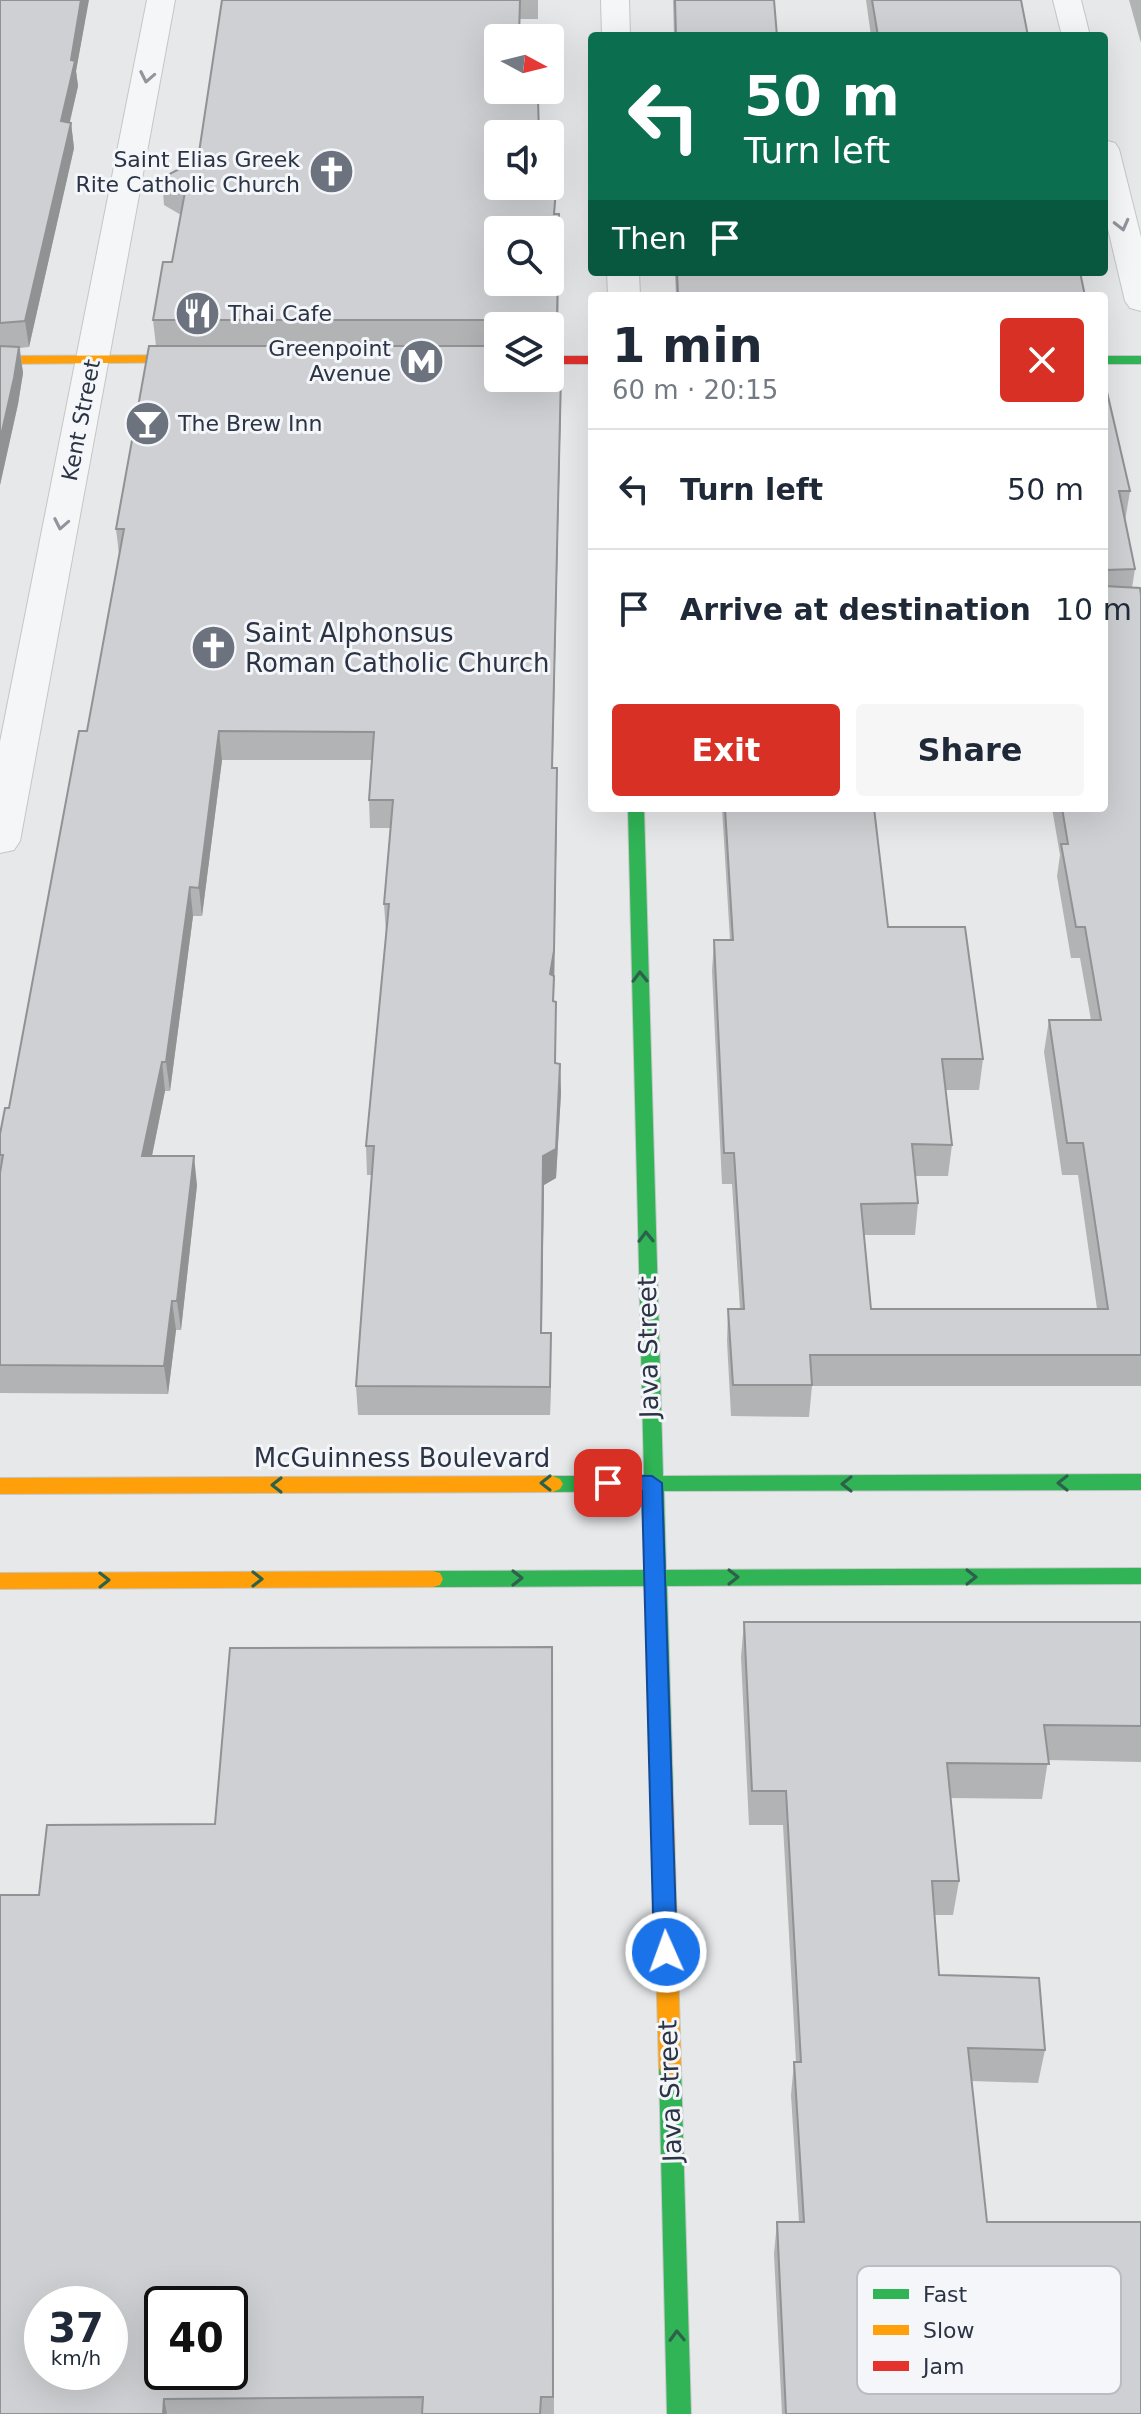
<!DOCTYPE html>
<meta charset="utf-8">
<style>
body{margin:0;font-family:"DejaVu Sans",sans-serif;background:#f6f6f7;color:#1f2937;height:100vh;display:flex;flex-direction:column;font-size:30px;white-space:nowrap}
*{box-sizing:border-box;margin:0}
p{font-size:26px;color:#747a83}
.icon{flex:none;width:44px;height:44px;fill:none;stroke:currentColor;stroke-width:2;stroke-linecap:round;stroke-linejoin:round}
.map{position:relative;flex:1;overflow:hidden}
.sheet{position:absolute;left:588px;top:292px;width:520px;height:520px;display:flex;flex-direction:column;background:#fff;border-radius:8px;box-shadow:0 8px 32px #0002}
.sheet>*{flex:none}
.guide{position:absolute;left:588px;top:32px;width:520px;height:244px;border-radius:8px;box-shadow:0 8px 32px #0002;background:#0b6e4f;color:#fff;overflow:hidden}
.needle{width:52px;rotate:97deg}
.controls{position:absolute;left:484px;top:24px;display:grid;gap:16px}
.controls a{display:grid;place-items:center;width:80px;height:80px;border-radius:8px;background:#fff;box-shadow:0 8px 32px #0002;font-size:40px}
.speed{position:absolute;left:24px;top:2286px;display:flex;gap:16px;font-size:40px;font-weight:700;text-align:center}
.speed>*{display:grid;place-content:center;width:104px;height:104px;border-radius:50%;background:#fff;box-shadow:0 8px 32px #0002;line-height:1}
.speed small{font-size:20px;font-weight:400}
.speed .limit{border:4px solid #111;border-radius:12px;background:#fff;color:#111}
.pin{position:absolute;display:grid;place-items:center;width:68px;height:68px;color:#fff;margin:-34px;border-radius:16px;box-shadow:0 4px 12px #0006}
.me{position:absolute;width:88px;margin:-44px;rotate:358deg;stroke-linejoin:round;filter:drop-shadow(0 0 6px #0008)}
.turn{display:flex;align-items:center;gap:28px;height:168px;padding:0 24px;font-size:36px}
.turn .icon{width:104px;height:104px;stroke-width:2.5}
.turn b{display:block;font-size:56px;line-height:68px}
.then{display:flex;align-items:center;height:76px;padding:0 24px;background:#0003;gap:16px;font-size:30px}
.round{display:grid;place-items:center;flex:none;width:84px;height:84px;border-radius:8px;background:#f6f6f7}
.headline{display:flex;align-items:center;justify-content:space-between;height:136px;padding:0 24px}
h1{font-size:48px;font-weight:700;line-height:60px}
.primary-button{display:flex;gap:16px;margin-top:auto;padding:16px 24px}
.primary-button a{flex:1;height:92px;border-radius:8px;background:#d93025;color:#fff;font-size:32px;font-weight:700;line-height:92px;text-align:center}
.primary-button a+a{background:#f6f6f7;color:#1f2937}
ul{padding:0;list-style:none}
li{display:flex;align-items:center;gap:24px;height:120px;padding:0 24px;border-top:2px solid #e0e1e3}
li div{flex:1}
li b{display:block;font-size:30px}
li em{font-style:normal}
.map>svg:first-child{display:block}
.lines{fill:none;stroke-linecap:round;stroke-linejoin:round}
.street-casing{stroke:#c4c6c8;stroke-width:2}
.fast-casing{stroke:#c4c6c8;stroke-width:2}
.slow-casing{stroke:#c4c6c8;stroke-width:2}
.jam-casing{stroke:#c4c6c8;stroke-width:2}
.street{fill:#f5f6f7;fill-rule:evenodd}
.fast{fill:#30b455;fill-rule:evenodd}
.slow{fill:#ff9f0a;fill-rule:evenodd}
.jam{fill:#e5322d;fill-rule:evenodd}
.wall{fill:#b1b3b5;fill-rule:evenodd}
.shaded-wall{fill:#909294}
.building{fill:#ced0d3;stroke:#909294;stroke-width:2;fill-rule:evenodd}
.oneway{stroke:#90959e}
.oneway2{stroke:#2d614b}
.route{fill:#1a73e8;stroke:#114b97;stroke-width:2}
.labels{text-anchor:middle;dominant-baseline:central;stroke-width:6;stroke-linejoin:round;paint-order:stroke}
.far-poi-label{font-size:22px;fill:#2b3445;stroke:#f4f6f9;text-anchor:end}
.far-street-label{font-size:22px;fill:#2b3445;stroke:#f4f6f9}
.poi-label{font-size:26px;fill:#2b3445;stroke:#f4f6f9;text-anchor:start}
.street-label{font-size:26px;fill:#2b3445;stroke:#f4f6f9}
.key{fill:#f4f6f9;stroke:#b8bcc3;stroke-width:2}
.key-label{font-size:22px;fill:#2b3445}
</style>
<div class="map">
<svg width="1141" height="2414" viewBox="0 0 1141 2414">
<rect width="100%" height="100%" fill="#e6e8ea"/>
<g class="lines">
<defs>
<g id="street">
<polygon points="147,0 175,0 20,841 14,850 0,853 0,742"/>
<polygon points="601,0 629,0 630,36 602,36"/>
<polygon points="1053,0 1081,0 1090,36 1062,36"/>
<polygon points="1104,140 1115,143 1119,149 1141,237 1141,311 1130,308 1125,301 1104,212"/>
<polygon points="607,272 639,272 640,296 608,296"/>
</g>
<g id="fast">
<rect x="1104" y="356" width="37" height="8"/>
<polygon points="628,808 644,808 663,1476 1141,1474 1141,1490 664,1491 666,1570 1141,1568 1141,1584 667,1586 673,1791 670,1797 662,1800 654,1797 651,1791 647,1586 433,1587 426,1585 423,1579 426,1573 433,1571 646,1570 644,1491 553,1492 546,1489 543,1484 546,1479 553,1476 644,1476"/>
<polygon points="670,2058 678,2061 681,2068 691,2414 667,2414 659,2068 662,2061"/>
</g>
<g id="slow">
<polygon points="206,355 211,356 211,362 0,364 0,356"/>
<polygon points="553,1476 560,1479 563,1484 560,1489 553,1492 0,1494 0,1478"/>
<polygon points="433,1571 440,1573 443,1579 440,1585 433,1587 0,1589 0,1573"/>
<polygon points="662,1782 670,1785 673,1791 681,2068 678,2075 670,2078 662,2075 659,2068 651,1791 654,1785"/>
</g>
<rect id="jam" x="550" y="356" width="42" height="8"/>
</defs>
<use href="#street" class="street-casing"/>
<use href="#fast" class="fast-casing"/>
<use href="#slow" class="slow-casing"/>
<use href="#jam" class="jam-casing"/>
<use href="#street" class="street"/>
<use href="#fast" class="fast"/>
<use href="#slow" class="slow"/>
<use href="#jam" class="jam"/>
</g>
<g class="wall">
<polygon points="0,0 85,20 76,71 78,86 70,122 71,123 74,148 29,347 20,348 23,373 18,404 0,485"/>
<path d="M222,0H538V19H520L498,90H519L518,99L540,190L556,214H559L558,374L561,402L552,768L557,797L554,1001L556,1063L560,1064L561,1093L556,1178L544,1185L542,1333L551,1362L550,1415H358L356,1386L372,1175H367L366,1146L386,933L384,904L390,828H370L369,800L372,760H222L202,916H193L170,1091H165L152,1156L197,1185L181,1330H176L168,1394L0,1393V1134L9,1108L87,731L119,554L116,529L156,346L153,320L172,262L181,215L164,205L162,178L198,159ZM498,326H550L498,378Z"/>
<polygon points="673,0 774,0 777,36 674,36"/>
<polygon points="866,0 1021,0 1028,36 871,36"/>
<polygon points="1129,0 1141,0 1141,43"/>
<polygon points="675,272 1080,272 1085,296 676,296"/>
<polygon points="1104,379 1130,491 1125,521 1135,569 1132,588 1141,595 1141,1386 812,1386 809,1417 731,1416 727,1341 728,1309 740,1309 732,1184 722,1184 712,971 714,940 730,940 722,808 874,808 888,927 983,1059 979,1090 945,1090 952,1145 948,1176 915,1176 918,1203 915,1235 864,1235 871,1309 1097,1309 1078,1175 1062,1175 1044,1052 1049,1020 1091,1020 1080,958 1071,958 1057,876 1060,855 1052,808 1104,808"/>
<polygon points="744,1622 1141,1622 1141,1762 1048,1760 1042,1799 951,1798 959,1881 953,1915 934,1915 939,1975 1045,2050 1038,2083 971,2081 987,2222 1141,2414 782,2414 774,2254 777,2222 799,2222 791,2095 794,2062 796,2062 783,1825 749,1825 741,1657"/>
<polygon points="552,1647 554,2414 0,2414 39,1895 215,1824"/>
</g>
<g class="shaded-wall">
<polygon points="81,0 89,0 76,71 78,86 64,146 61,121"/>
<polygon points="71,123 74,148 29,347 25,321"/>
<polygon points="559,214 557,347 550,349 550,326 547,326 547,323"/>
<polygon points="19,347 23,373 18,404 0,485 0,440"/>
<polygon points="561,374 561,402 552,797 552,768"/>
<polygon points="219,731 222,760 202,916 199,888"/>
<polygon points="557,797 554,982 554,1005 550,974"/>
<polygon points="190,887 193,916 170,1091 166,1062"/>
<polygon points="162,1062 165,1091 146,1185 142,1156"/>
<polygon points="560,1064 561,1093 556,1178 544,1185 541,1362 543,1156"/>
<polygon points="194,1156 197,1185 181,1330 177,1301"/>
<polygon points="172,1301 176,1330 168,1394 164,1366"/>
<polygon points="551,1333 551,1362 550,1415 550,1387"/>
<polygon points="164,2399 167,2414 163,2414"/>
</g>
<g class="building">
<polygon points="0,0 81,0 71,60 75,61 61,121 71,123 25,321 0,323"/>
<path d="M222,0H520L519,38H498V90H518L517,99H538L539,134H498V186H540V190H556L554,214H559L557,320L547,323V326H500L501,323L498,320H153L163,262H172L185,192L162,178L198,159ZM498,230H550V282H498Z"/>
<polygon points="675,0 774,0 777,36 676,36"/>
<polygon points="872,0 1021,0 1028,36 878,36"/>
<polygon points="677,272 1080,272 1085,296 678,296"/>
<polygon points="498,342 498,378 550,378 550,344 557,346 558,374 561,374 552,768 557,768 554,951 550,974 554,976 553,1001 556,1002 555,1063 560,1064 556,1149 543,1156 541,1333 551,1333 550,1387 356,1386 374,1146 366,1146 389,904 384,904 393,800 369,800 374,732 219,731 199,888 190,887 166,1062 162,1062 142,1156 194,1156 177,1301 172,1301 164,1366 0,1365 0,1173 3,1155 0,1155 0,1134 5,1108 9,1108 79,731 87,731 124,529 116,529 149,346 497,346"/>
<polygon points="0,346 19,347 14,378 0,440"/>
<polygon points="1104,379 1130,491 1119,491 1135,569 1106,570 1105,586 1140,588 1141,595 1141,1355 810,1355 812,1385 733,1385 728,1309 744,1309 734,1153 724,1153 714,940 733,940 725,808 874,808 888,927 965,927 983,1059 942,1059 952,1145 912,1144 918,1203 861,1204 871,1309 1108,1309 1083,1143 1067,1143 1049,1020 1101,1020 1085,927 1076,927 1061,844 1068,844 1062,808 1104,808"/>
<polygon points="744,1622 1141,1622 1141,1726 1044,1725 1049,1764 947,1763 959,1881 932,1881 939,1975 1039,1978 1045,2050 968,2048 987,2222 1141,2222 1141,2414 786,2414 777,2222 804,2222 794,2062 801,2062 786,1791 752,1791"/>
<path d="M552,1647L553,2397H541L540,2414H422L423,2397L164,2399L163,2414H0V1895H39L47,1825L215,1824L230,1648ZM42,2304H110V2372H42ZM162,2304H230V2372H162Z"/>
</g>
<defs><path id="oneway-chevron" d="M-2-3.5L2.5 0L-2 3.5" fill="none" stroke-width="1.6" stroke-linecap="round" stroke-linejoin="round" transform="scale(2)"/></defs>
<g class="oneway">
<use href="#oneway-chevron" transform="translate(147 77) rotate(101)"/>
<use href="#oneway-chevron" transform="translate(1122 225) rotate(76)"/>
<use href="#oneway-chevron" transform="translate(61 524) rotate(101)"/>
</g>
<g class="oneway2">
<use href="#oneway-chevron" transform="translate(640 977) rotate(-91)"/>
<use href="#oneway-chevron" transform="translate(646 1237) rotate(-91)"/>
<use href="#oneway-chevron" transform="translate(546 1483) rotate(180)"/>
<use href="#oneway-chevron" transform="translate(1063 1483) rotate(180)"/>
<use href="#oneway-chevron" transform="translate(847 1484) rotate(180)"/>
<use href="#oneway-chevron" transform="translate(277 1485) rotate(180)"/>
<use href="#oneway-chevron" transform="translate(733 1577)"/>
<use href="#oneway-chevron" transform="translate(971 1577)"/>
<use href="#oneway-chevron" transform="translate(517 1578)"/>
<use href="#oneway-chevron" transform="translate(257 1579)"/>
<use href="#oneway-chevron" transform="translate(104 1580) rotate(-1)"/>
<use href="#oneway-chevron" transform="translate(677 2336) rotate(-92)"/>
</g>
<polygon class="route" points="608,1475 652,1476 662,1483 677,1952 674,1959 666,1962 658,1959 654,1952 642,1491 601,1488 598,1483 601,1477"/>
<defs>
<symbol id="church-disc" viewBox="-11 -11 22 22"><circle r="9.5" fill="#6c737f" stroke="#f4f6f9"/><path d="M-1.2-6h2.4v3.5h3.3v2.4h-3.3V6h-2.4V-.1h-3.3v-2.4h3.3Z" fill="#fff"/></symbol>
<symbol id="restaurant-disc" viewBox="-11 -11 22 22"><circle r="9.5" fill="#6c737f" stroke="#f4f6f9"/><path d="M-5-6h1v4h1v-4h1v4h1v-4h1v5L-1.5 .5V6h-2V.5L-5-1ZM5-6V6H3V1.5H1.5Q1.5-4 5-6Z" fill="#fff"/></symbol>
<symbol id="metro-disc" viewBox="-11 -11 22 22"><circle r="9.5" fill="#6c737f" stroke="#f4f6f9"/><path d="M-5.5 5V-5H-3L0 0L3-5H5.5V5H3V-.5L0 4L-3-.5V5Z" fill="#fff"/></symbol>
<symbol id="bar-disc" viewBox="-11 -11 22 22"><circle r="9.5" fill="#6c737f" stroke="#f4f6f9"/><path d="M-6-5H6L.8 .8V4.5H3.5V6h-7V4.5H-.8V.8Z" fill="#fff"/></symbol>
</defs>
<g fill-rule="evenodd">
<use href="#church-disc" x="306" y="146" width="51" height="51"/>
<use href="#restaurant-disc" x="172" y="288" width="51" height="51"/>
<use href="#metro-disc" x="396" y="336" width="51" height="51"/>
<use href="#bar-disc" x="122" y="398" width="51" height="51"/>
<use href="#church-disc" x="188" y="622" width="51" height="51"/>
</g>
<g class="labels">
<g class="far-poi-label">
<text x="300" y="159">Saint Elias Greek<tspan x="300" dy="25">Rite Catholic Church</tspan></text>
<text x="228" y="313" text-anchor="start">Thai Cafe</text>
<text x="391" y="348">Greenpoint<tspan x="391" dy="25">Avenue</tspan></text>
<text x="178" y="423" text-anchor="start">The Brew Inn</text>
</g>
<g class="far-street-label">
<text transform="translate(81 420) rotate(-79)">Kent Street</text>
</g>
<g class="poi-label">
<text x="245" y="633">Saint Alphonsus<tspan x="245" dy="30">Roman Catholic Church</tspan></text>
</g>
<g class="street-label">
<text transform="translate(648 1347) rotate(-91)">Java Street</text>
<text x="402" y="1458">McGuinness Boulevard</text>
<text transform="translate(670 2091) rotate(-92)">Java Street</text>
</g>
</g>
<rect x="857" y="2266" width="264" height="128" rx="12" class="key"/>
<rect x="873" y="2289" width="36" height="10" fill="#30b455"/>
<rect x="873" y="2325" width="36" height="10" fill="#ff9f0a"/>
<rect x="873" y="2361" width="36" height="10" fill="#e5322d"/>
<g class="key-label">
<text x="923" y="2302">Fast</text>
<text x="923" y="2338">Slow</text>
<text x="923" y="2374">Jam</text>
</g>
</svg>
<div class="controls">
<a><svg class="needle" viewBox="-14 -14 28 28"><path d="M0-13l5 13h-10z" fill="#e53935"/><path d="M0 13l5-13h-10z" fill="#747a83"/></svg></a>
<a><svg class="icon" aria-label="sound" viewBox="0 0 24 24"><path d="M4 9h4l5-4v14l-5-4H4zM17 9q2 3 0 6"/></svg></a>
<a><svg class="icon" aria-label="search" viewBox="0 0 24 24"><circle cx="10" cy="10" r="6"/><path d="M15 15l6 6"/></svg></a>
<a><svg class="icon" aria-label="layers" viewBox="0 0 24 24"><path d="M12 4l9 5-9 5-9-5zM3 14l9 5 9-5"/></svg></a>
</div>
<div class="speed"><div>37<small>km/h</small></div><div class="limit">40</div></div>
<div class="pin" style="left:608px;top:1483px;background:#d93025"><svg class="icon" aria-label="arrive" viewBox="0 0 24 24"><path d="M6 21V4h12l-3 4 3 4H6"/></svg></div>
<svg class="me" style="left:666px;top:1952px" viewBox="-20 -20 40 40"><circle r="17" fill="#1a73e8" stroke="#fff" stroke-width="3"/><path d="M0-11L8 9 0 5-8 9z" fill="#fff"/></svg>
<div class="guide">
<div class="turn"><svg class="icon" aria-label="left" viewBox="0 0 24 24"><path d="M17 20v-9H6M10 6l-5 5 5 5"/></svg><div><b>50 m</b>Turn left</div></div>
<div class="then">Then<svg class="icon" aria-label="arrive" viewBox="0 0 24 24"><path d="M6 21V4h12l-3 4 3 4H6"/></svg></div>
</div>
<section class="sheet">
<div class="headline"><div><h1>1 min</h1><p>60 m · 20:15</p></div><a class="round" style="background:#d93025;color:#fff"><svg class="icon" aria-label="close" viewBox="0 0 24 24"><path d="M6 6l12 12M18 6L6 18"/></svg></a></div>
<ul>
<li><svg class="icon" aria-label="left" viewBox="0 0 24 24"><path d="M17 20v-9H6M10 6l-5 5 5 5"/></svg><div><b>Turn left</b></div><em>50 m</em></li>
<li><svg class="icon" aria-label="arrive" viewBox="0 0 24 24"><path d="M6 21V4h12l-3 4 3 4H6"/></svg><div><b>Arrive at destination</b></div><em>10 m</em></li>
</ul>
<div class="primary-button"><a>Exit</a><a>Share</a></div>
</section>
</div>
